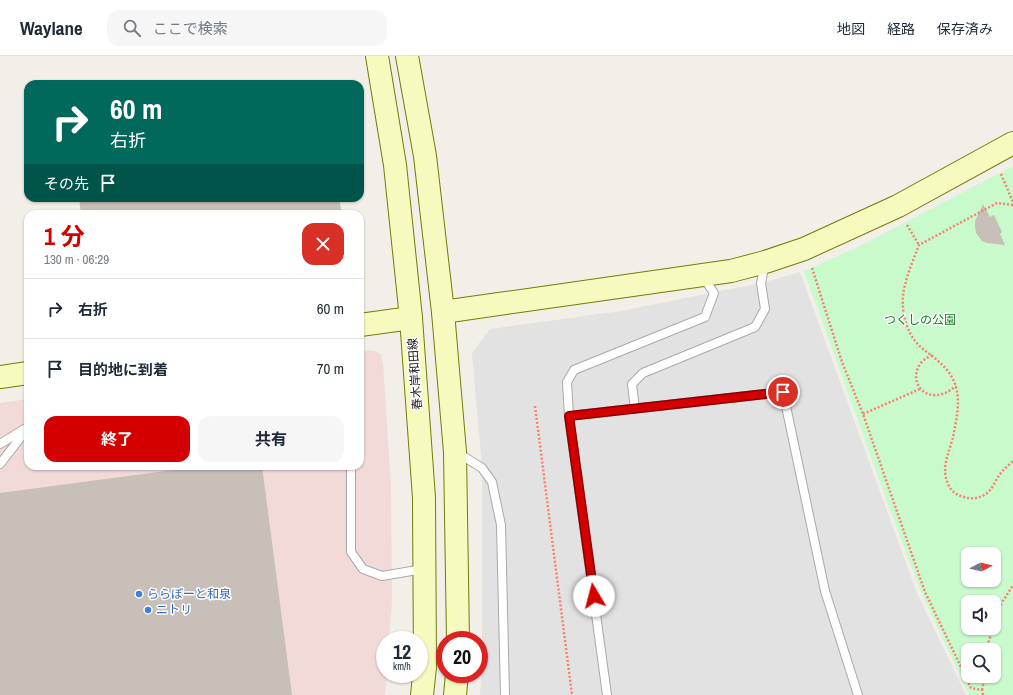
<!DOCTYPE html>
<html lang="ja">
<meta charset="utf-8">
<style>
body{margin:0;font-family:"Archivo Narrow","Noto Sans JP",sans-serif;background:#f6f6f7;color:#1f2937;height:100vh;display:flex;flex-direction:column;font-size:15px;white-space:nowrap}
*{box-sizing:border-box;margin:0}
p{font-size:13px;color:#747a83}
.icon{flex:none;width:22px;height:22px;fill:none;stroke:currentColor;stroke-width:2;stroke-linecap:round;stroke-linejoin:round}
.map{position:relative;flex:1;overflow:hidden}
.drawer{position:absolute;left:24px;top:154px;width:340px;height:260px;display:flex;flex-direction:column;background:#fff;border-radius:12px;box-shadow:0 1px 3px #0004}
.drawer>*{flex:none}
.banner{position:absolute;left:24px;top:24px;width:340px;height:122px;border-radius:12px;box-shadow:0 1px 3px #0004;background:#00695c;color:#fff;overflow:hidden}
.needle{width:26px;rotate:83deg}
.fabs{position:absolute;left:961px;top:491px;display:grid;gap:8px}
.fabs a{display:grid;place-items:center;width:40px;height:40px;border-radius:8px;background:#fff;box-shadow:0 1px 3px #0004;font-size:20px}
.speed{position:absolute;left:376px;top:575px;display:flex;gap:8px;font-size:20px;font-weight:700;text-align:center}
.speed>*{display:grid;place-content:center;width:52px;height:52px;border-radius:50%;background:#fff;box-shadow:0 1px 3px #0004;line-height:1}
.speed small{font-size:10px;font-weight:400}
.speed .limit{border:6px solid #d22;background:#fff;color:#111}
.pin{position:absolute;display:grid;place-items:center;width:34px;height:34px;color:#fff;margin:-17px;border:2px solid #fff;border-radius:50%;box-shadow:0 1px 4px #0007}
.me{position:absolute;width:44px;margin:-22px;rotate:352deg;stroke-linejoin:round;filter:drop-shadow(0 0 3px #0008)}
.turn{display:flex;align-items:center;gap:14px;height:84px;padding:0 20px;font-size:18px}
.turn .icon{width:52px;height:52px;stroke-width:2.5}
.turn b{display:block;font-size:28px;line-height:34px}
.then{display:flex;align-items:center;height:38px;padding:0 20px;background:#0003;gap:8px;font-size:15px}
.round{display:grid;place-items:center;flex:none;width:42px;height:42px;border-radius:12px;background:#f6f6f7}
.headline{display:flex;align-items:center;justify-content:space-between;height:68px;padding:0 20px}
h1{font-size:24px;font-weight:700;line-height:30px;color:#d40000}
.cta{display:flex;gap:8px;margin-top:auto;padding:8px 20px}
.cta a{flex:1;height:46px;border-radius:12px;background:#d40000;color:#fff;font-size:16px;font-weight:700;line-height:46px;text-align:center}
.cta a+a{background:#f6f6f7;color:#1f2937}
ul{padding:0;list-style:none}
li{display:flex;align-items:center;gap:12px;height:60px;padding:0 20px;border-top:1px solid #e0e1e3}
li div{flex:1}
li b{display:block;font-size:15px}
li em{font-style:normal}
header{display:flex;align-items:center;gap:24px;box-sizing:border-box;height:56px;padding:0 20px;background:#fff;border-bottom:1px solid #e0e1e3}
header strong{font-size:19px}
nav{display:flex;gap:22px;margin-inline-start:auto;font-size:14px}
.search{width:280px;height:36px;background:#f6f6f7;display:flex;align-items:center;gap:10px;box-sizing:border-box;padding:0 14px;border-radius:12px;color:#747a83;font-size:15px}
.map>svg:first-child{display:block}
.commercial{fill:#f2dad9}
.park{fill:#c8facc;fill-rule:evenodd}
.parking{fill:#e2e2e2}
.building{fill:#c7bfb8}
.lines{fill:none;stroke-linecap:round;stroke-linejoin:round}
.lane-casing{stroke:#a9a9a9;stroke-width:10}
.secondary-casing{stroke:#707d05;stroke-width:24}
.path{stroke:#fa8072;stroke-width:2.5;stroke-dasharray:2 2;stroke-linecap:butt}
.lane{stroke:#fff;stroke-width:8}
.secondary{stroke:#f7fabf;stroke-width:22}
.route-casing{stroke:#8a0000;stroke-width:10}
.route{stroke:#d40000;stroke-width:7}
.shop-dot{fill:#3f7fe0;stroke:#fff;stroke-width:1.5}
.labels{text-anchor:middle;dominant-baseline:central;stroke-width:3;stroke-linejoin:round;paint-order:stroke}
.park-label{font-size:12px;fill:#0c8416;stroke:#fff}
.street-label{font-size:12px;fill:#222;stroke:#fff}
.shop-label{font-size:12px;fill:#366cbe;stroke:#fff;text-anchor:start}
</style>
<header>
<strong>Waylane</strong>
<div class="search"><svg class="icon" aria-label="search" viewBox="0 0 24 24"><circle cx="10" cy="10" r="6"/><path d="M15 15l6 6"/></svg>ここで検索</div>
<nav><a>地図</a><a>経路</a><a>保存済み</a></nav>
</header>
<div class="map">
<svg width="1013" height="639" viewBox="0 0 1013 639">
<rect width="100%" height="100%" fill="#f2efe9"/>
<polygon class="commercial" points="360,294 374,295 381,298 383,308 391,429 392,546 389,584 385,584 385,618 387,618 385,639 0,639 0,347 28,343 28,410 360,410"/>
<path class="park" d="M1013,110V639H969L921,536L887,446L804,215L858,191ZM968,498H994V524H968ZM968,546H994V572H968ZM968,594H994V620H968Z"/>
<polygon class="parking" points="800,216 917,537 966,639 480,639 482,615 482,412 472,297 490,273 621,255 761,227"/>
<g class="building">
<polygon points="79,142 339,142 342,158 81,158"/>
<polygon points="983,148 990,161 994,159 1002,176 1000,178 1005,189 987,187 982,185 976,177 975,171 975,165"/>
<polygon points="203,410 262,410 292,639 0,639 0,437"/>
</g>
<g class="lines">
<defs>
<g id="lane">
<polyline points="635,353 632,328 643,317 755,271 765,253 761,227 765,207"/>
<polyline points="569,360 567,326 574,314 705,261 714,237 703,221"/>
<polyline points="0,388 26,372"/>
<polyline points="458,397 482,412 492,426 501,469 505,639"/>
<polyline points="0,408 28,372"/>
<polyline points="351,410 351,496 363,513 382,520 423,513"/>
<polyline points="607,639 569,360 783,336 825,535 858,639"/>
</g>
<g id="secondary">
<polyline points="377,0 395,109 411,262 424,442 425,611 422,639"/>
<polyline points="407,0 425,100 443,256 455,396 458,584"/>
<polyline points="443,256 731,215 765,206 804,193 898,150 1013,87"/>
<polyline points="360,269 411,262"/>
<polyline points="0,321 28,317"/>
<polyline points="455,639 457,618"/>
</g>
</defs>
<use href="#lane" class="lane-casing"/>
<use href="#secondary" class="secondary-casing"/>
<g class="path">
<polyline points="1001,118 1013,146"/>
<path d="M1013,149L997,147L919,189C914,202 908,216 905,229C899,250 905,279 923,293C936,303 951,313 956,331C960,346 957,361 954,376C951,394 940,410 948,428C951,435 956,439 964,441C971,443 977,443 984,439C992,435 995,425 1000,418C1004,413 1009,409 1013,405"/>
<polyline points="907,169 919,189"/>
<polyline points="812,212 842,306 863,358 925,536 971,632 982,634 983,639"/>
<path d="M932,299C928,301 923,304 920,308C909,325 923,344 942,338C947,337 952,333 956,330"/>
<polyline points="535,350 572,639"/>
<polyline points="863,358 920,333"/>
<polyline points="994,568 1001,548 1013,529"/>
<polyline points="986,594 993,572"/>
<polyline points="982,634 985,620"/>
</g>
<use href="#lane" class="lane"/>
<use href="#secondary" class="secondary"/>
</g>
<g class="lines">
<defs>
<polyline id="route" points="594,540 569,360 783,336"/>
</defs>
<use href="#route" class="route-casing"/>
<use href="#route" class="route"/>
</g>
<g class="shop-dot">
<circle cx="139" cy="538" r="4"/>
<circle cx="148" cy="554" r="4"/>
</g>
<g class="labels">
<g class="park-label">
<text x="920" y="264">つくしの公園</text>
</g>
<g class="street-label">
<text transform="translate(415 318) rotate(-94)">春木岸和田線</text>
</g>
<g class="shop-label">
<text x="147" y="538">ららぽーと和泉</text>
<text x="156" y="554">ニトリ</text>
</g>
</g>
</svg>
<div class="fabs">
<a><svg class="needle" viewBox="-14 -14 28 28"><path d="M0-13l5 13h-10z" fill="#e53935"/><path d="M0 13l5-13h-10z" fill="#747a83"/></svg></a>
<a><svg class="icon" aria-label="sound" viewBox="0 0 24 24"><path d="M4 9h4l5-4v14l-5-4H4zM17 9q2 3 0 6"/></svg></a>
<a><svg class="icon" aria-label="search" viewBox="0 0 24 24"><circle cx="10" cy="10" r="6"/><path d="M15 15l6 6"/></svg></a>
</div>
<div class="speed"><div>12<small>km/h</small></div><div class="limit">20</div></div>
<div class="pin" style="left:783px;top:336px;background:#d93025"><svg class="icon" aria-label="arrive" viewBox="0 0 24 24"><path d="M6 21V4h12l-3 4 3 4H6"/></svg></div>
<svg class="me" style="left:594px;top:540px" viewBox="-20 -20 40 40"><circle r="19" fill="#fff"/><path d="M0-13L10 11 0 6-10 11z" fill="#d40000"/></svg>
<div class="banner">
<div class="turn"><svg class="icon" aria-label="right" viewBox="0 0 24 24"><path d="M7 20v-9h11M14 6l5 5-5 5"/></svg><div><b>60 m</b>右折</div></div>
<div class="then">その先<svg class="icon" aria-label="arrive" viewBox="0 0 24 24"><path d="M6 21V4h12l-3 4 3 4H6"/></svg></div>
</div>
<section class="drawer">
<div class="headline"><div><h1>1 分</h1><p>130 m · 06:29</p></div><a class="round" style="background:#d93025;color:#fff"><svg class="icon" aria-label="close" viewBox="0 0 24 24"><path d="M6 6l12 12M18 6L6 18"/></svg></a></div>
<ul>
<li><svg class="icon" aria-label="right" viewBox="0 0 24 24"><path d="M7 20v-9h11M14 6l5 5-5 5"/></svg><div><b>右折</b></div><em>60 m</em></li>
<li><svg class="icon" aria-label="arrive" viewBox="0 0 24 24"><path d="M6 21V4h12l-3 4 3 4H6"/></svg><div><b>目的地に到着</b></div><em>70 m</em></li>
</ul>
<div class="cta"><a>終了</a><a>共有</a></div>
</section>
</div>
